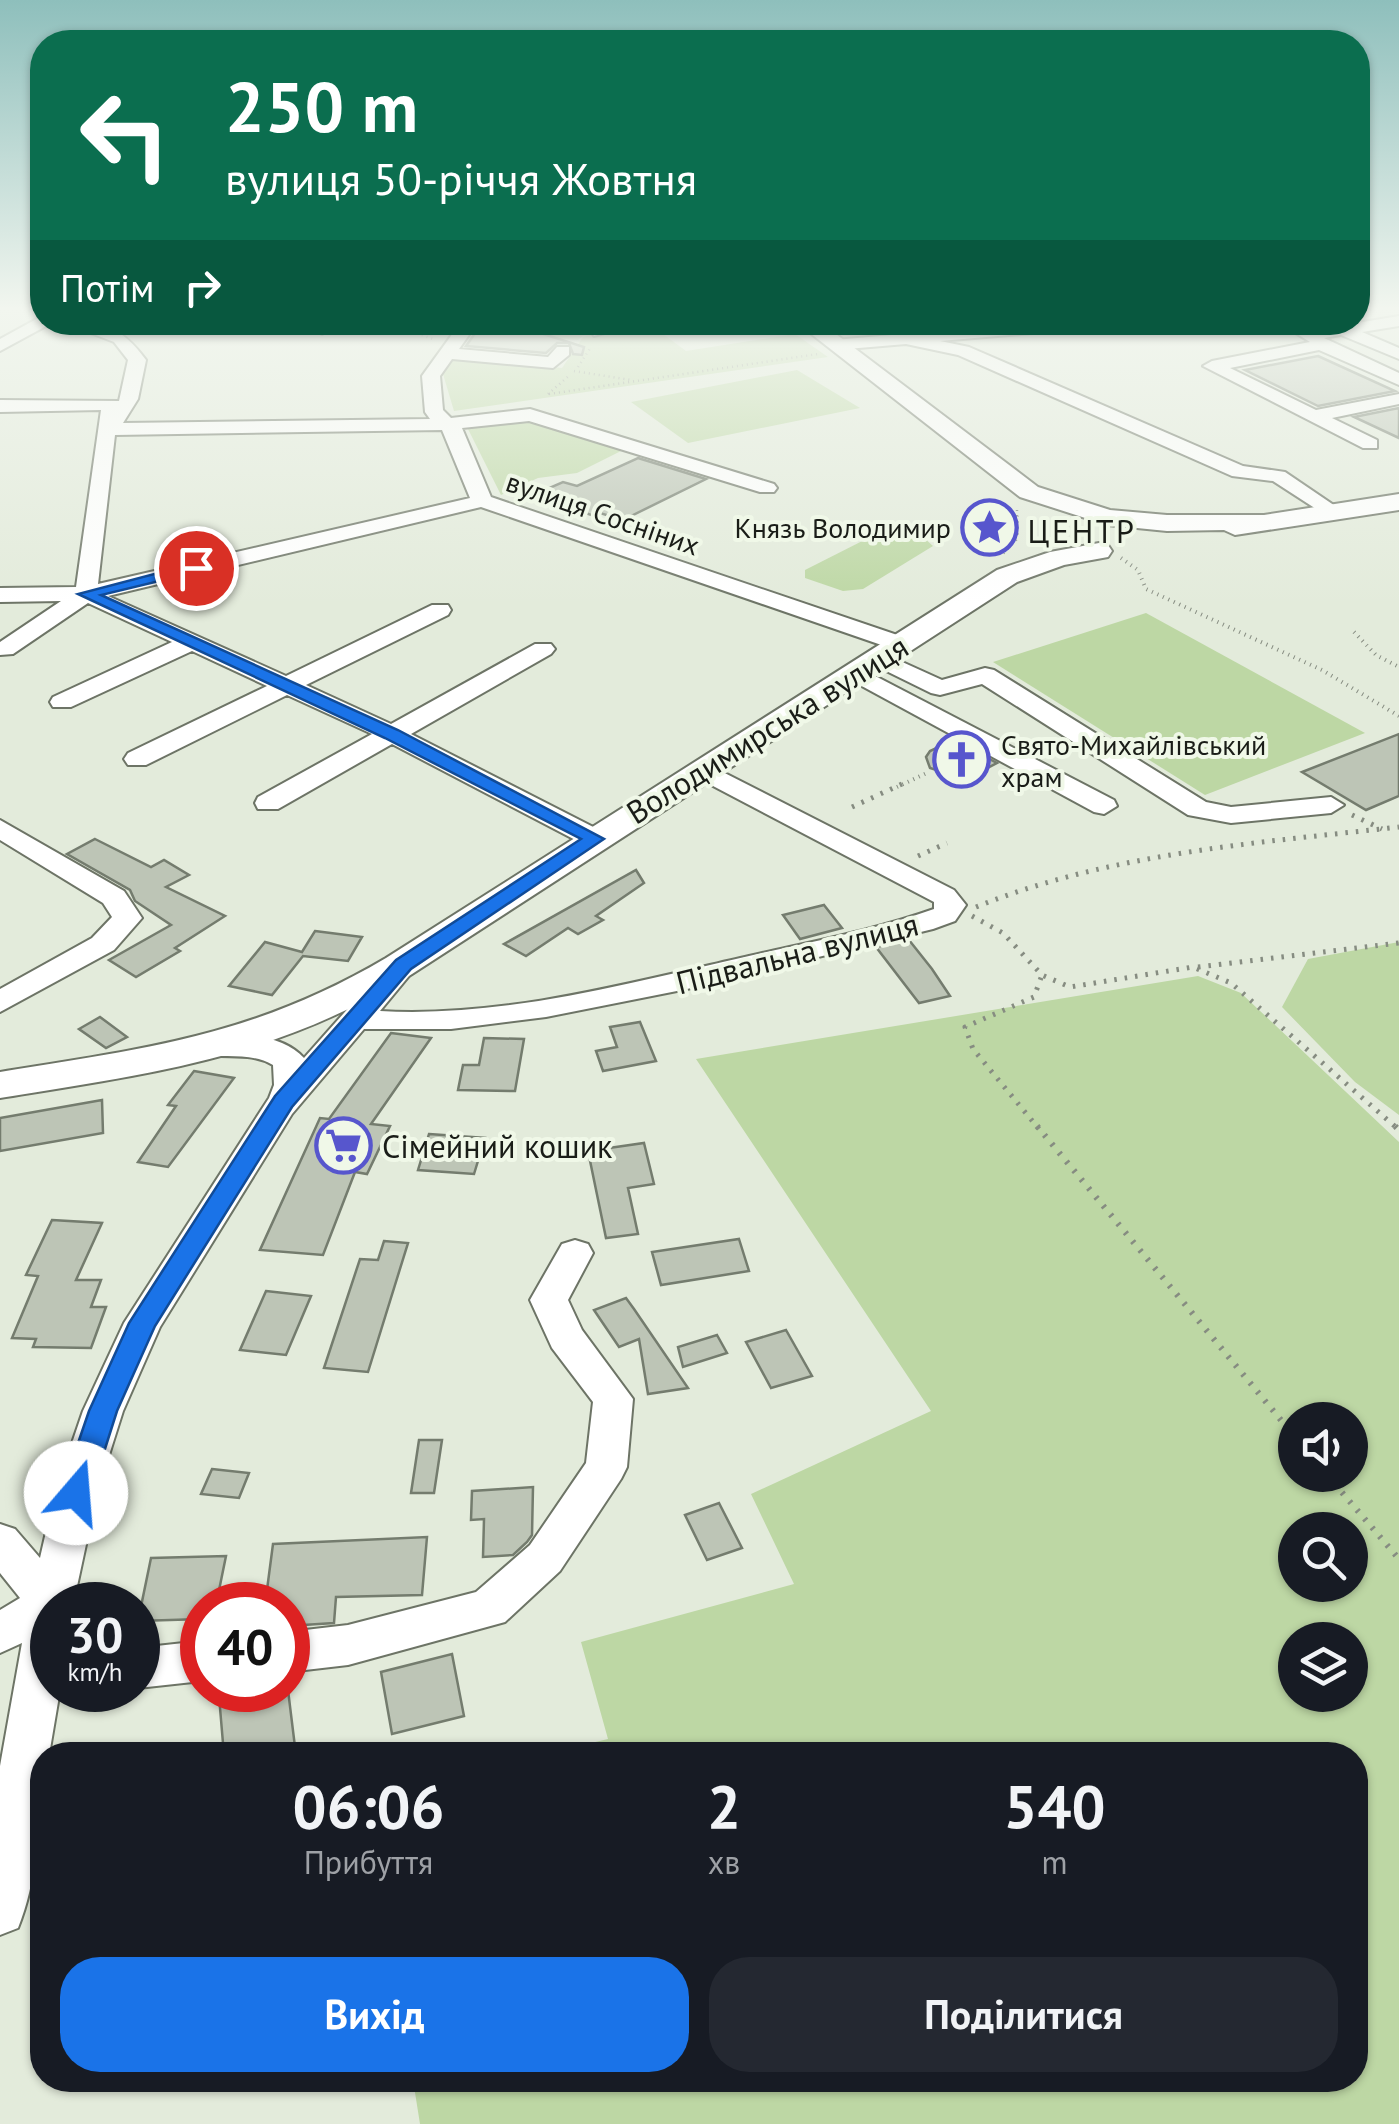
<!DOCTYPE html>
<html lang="uk">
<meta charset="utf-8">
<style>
body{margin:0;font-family:"PT Sans",sans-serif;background:#242831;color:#f1f3f6;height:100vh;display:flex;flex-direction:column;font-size:38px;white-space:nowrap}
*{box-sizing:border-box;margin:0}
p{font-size:32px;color:#9ea1a6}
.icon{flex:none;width:55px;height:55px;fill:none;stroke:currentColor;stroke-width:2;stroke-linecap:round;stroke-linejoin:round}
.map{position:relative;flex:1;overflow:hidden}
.side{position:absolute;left:30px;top:1742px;width:1338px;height:350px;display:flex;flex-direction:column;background:#171b24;border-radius:40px;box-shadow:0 2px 8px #0004}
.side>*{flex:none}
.hud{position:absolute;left:30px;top:30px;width:1340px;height:305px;border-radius:40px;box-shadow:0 2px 8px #0004;background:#0b6e4f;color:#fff;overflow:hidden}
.tools{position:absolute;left:1278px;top:1402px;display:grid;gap:20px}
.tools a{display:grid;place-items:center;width:90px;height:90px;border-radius:50%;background:#171b24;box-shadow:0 2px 8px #0004;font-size:50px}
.speed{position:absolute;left:30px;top:1582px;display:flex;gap:20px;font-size:50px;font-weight:700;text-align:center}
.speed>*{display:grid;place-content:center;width:130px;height:130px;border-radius:50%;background:#171b24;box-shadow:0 2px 8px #0004;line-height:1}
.speed small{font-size:25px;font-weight:400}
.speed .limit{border:15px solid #d22;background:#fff;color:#111}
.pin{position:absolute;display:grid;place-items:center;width:85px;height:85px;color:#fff;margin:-42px;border:5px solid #fff;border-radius:50%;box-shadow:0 2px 10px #0007}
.me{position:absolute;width:110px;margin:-55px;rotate:18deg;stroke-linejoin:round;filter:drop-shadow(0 0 8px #0008)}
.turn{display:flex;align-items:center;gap:35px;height:210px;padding:0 30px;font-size:45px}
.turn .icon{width:130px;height:130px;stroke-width:2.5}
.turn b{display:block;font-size:70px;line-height:85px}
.then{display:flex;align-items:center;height:95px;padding:0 30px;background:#0003;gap:20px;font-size:38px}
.eta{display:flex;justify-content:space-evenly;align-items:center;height:170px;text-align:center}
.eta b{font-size:60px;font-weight:700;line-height:70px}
.primary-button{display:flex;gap:20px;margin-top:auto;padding:20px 30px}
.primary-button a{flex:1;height:115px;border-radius:40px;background:#1a73e8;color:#fff;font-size:40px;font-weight:700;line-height:115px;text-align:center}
.primary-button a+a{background:#242831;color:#f1f3f6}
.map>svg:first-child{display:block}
.green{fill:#bdd7a4;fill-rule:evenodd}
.building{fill:#bdc5b6;stroke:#747c6e;stroke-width:2.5}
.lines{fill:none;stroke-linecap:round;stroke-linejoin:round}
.minor-casing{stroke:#6d7466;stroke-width:4}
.major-casing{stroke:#6d7466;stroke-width:4}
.path-far3{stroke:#868c81;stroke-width:2.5;stroke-dasharray:1 4;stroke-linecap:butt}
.path-far2{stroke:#868c81;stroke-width:4;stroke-dasharray:1 5;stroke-linecap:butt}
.path-far1{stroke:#868c81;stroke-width:5;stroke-dasharray:2.5 8;stroke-linecap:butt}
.path{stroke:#868c81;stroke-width:6;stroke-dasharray:2.5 9;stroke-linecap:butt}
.minor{fill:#fff;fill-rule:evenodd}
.major{fill:#fff;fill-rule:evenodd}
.route{fill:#1a73e8;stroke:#114b97;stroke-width:2.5}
.labels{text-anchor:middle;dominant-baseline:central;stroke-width:8;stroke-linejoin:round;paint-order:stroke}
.far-street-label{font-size:28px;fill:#1a1d18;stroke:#f0f8e8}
.far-poi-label{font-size:28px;fill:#1a1d18;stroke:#f0f8e8;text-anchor:end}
.far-quarter-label{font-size:32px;letter-spacing:2.5px;fill:#1a1d18;stroke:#f0f8e8}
.street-label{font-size:32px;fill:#1a1d18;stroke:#f0f8e8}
.poi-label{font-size:32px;fill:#1a1d18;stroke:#f0f8e8;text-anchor:start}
</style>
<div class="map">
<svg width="1399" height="2124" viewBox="0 0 1399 2124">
<rect width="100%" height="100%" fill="#e3ebdb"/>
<g class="green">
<polygon points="558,323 586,324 591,336 655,328 686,351 795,334 828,357 454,411 443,374 451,360 460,357 562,368 583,337 590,335 583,336 578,340 548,338"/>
<polygon points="797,370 860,408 688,443 631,402"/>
<polygon points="519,420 536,421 625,449 577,473 538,478 501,495 468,429"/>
<polygon points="884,530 924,538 933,546 863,589 843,591 805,578 805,570"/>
<polygon points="1146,613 1365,733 1205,795 993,662"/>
<polygon points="1399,942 1399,1115 1355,1082 1282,1007 1308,959"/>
<path d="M1198,976L1241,993L1399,1142V2124H420L413,2080H1355V1755H541L608,1739L581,1642L794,1584L751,1494L931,1411L696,1059ZM1295,1420H1350V1475H1295ZM1295,1530H1350V1585H1295ZM1295,1640H1350V1695H1295Z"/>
</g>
<g class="building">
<polygon points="506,322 584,347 582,355 573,354 569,343 557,343 546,353 466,346 476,332"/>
<polygon points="1318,356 1395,391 1318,406 1245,370"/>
<polygon points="1399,408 1399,438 1354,417"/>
<polygon points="638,458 706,479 623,520 600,513 594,516 533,495 563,482 577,486"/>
<polygon points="1399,734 1399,796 1366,810 1302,772"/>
<polygon points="954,740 997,763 976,774 952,775 930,768 926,757 930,751"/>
<polygon points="95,839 151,867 164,860 189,875 166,887 225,916 175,948 180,951 136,977 109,960 171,925 135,901 130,890 67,854"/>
<polygon points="636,870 644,883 596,916 603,920 578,934 568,928 526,956 504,944"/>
<polygon points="824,905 842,928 800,939 783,915"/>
<polygon points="315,931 362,937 348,961 303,956 272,995 229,986 265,942 302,952"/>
<polygon points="909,940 932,969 950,996 919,1003 876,947"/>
<polygon points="100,1017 127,1037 106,1048 79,1029"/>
<polygon points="640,1022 656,1061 603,1071 596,1051 617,1047 610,1027"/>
<polygon points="391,1033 431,1038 371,1124 390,1126 367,1174 355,1172 323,1255 260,1250 320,1118 329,1119"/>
<polygon points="484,1038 524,1039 515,1091 458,1090 463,1065 479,1065"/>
<polygon points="194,1071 234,1078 168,1167 138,1162 176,1106 168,1105"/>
<polygon points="102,1100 103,1133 0,1151 0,1118"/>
<polygon points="429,1134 485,1138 474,1174 418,1170"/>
<polygon points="644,1143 654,1184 628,1188 638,1234 606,1238 588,1151"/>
<polygon points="52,1220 102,1223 76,1280 101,1280 91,1307 106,1307 91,1348 33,1347 36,1339 12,1338 38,1276 26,1275"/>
<polygon points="739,1239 749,1271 661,1285 652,1252"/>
<polygon points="384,1241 408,1243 368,1372 324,1368 360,1259 378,1260"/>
<polygon points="266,1291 311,1296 286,1355 240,1350"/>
<polygon points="626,1298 634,1309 688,1388 648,1394 639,1339 619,1347 594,1310"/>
<polygon points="786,1330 812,1376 771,1388 746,1342"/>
<polygon points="717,1335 727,1353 683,1367 678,1347"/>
<polygon points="419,1440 442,1440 434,1493 411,1493"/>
<polygon points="212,1469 249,1473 239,1498 201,1494"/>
<polygon points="533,1487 532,1535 527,1542 513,1555 483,1557 484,1519 471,1520 472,1491"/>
<polygon points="719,1503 742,1548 707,1560 685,1515"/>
<polygon points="427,1537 422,1595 336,1597 334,1623 288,1626 288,1605 265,1605 273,1544"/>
<polygon points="226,1556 216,1605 202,1605 202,1619 138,1621 151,1558"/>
<polygon points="452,1654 464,1716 392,1734 381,1672"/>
<polygon points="244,1690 288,1690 296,1755 224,1755 219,1696"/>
</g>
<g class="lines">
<defs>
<g id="minor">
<polygon points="42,316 42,322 48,325 0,351 0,339"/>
<polygon points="1399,316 1399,326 1362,332 1399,348 1399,359 1341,335 1324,338 1399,373 1399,385 1319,350 1230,368 1316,410 1399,394 1399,404 1332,418 1377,440 1377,448 1363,448 1203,366 1212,361 1310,342 1278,322 1300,322 1315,330"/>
<path d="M62,322C103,322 121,326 146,360L138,399L123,423L430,419L425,412L422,376L461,322H478L459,349L548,357L557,347H569V355L553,368L452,359L440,376L443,410L451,418L530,409L774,484L777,488L774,492H760L529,421L462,428L491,497L909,639L913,644L909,649H893L481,507L108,596L286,676L432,605H448L451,610L448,615L306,685L391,724L535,644H551L555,649L551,654L411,734L605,833L609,839L605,845H585L392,744L278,809H258L255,803L258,797L372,734L287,695L146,765H128L124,759L128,753L267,686L192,651L71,707H53L50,702L53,697L172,642L88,603L13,654L0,655V642L61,601L0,602V588L76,587L101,410L0,412V400L119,401L128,360L114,342ZM442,430L470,498L98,584L115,435Z"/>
<polygon points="296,322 320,322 330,329 322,334"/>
<polygon points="585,322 602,322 608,332 594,336"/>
<polygon points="1039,322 1111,322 1103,327 940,341 969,347 1243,466 1285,472 1344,512 1334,518 1327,516 1273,481 1232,476 958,355 906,344 835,350 826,345 835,340"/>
<polygon points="878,651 942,680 985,668 994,670 1206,802 1231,807 1331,797 1344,805 1331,813 1231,823 1188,815 982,684 940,695 931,693 870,663 866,658"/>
<polygon points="856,666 1114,800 1117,806 1104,814 1094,812 847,678 844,673 847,668"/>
<path d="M703,762L954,890L966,905L955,921L933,929L687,989L546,1017L451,1029H364L292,1114L160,1327L123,1411L97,1493L73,1605H52V1690H60L49,1755H42C42,1810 39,1876 18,1928L0,1935V1766L22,1643L0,1653V1610L20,1598L0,1573V1524L15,1529L40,1558L55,1493L83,1411L124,1323L269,1098L274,1085L273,1065C249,1051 224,1060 199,1053L194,1046L199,1039C230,1031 281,1032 304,1058L392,959H414L418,965L380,1011C503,1018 630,983 749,956C810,942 875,930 934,909V902L694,776L690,770L694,764Z"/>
<polygon points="0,820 124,891 142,918 114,950 0,1012 0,989 92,938 112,917 103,903 0,840"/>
<polygon points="575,1240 588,1244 593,1253 568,1300 582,1330 633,1399 627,1467 621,1479 560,1571 505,1622 348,1665 288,1672 288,1632 348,1625 476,1592 530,1545 586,1463 593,1402 552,1348 530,1300 562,1244"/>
<polygon points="202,1641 202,1681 138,1688 138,1648"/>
</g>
<g id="major">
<polygon points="796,322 820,322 1038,487 1110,510 1167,515 1264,515 1399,494 1399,510 1235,535 1224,530 1167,531 1107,525 1020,497"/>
<path d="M1099,543L1108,545L1112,551L1108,557L1064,565L1017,582L412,974C276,1058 154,1073 0,1098V1072C147,1048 254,1036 386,958L997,570L1050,552Z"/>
</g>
</defs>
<use href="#minor" class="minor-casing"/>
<use href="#major" class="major-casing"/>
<g class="path-far3">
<polyline points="384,322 433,339"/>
<polyline points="712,322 717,326"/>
<polyline points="618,331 659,325 655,322"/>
<polyline points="578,367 591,347"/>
<polyline points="574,371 631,380"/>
<polyline points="548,394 570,375"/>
<polyline points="549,394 818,354"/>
<polyline points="1017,510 1017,519"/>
</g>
<g class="path-far2">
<polyline points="990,527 1018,533"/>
<polyline points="1003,553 1017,538 1017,516"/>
<polyline points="1121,558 1138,570 1146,589 1322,670 1399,716"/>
<polyline points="1354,632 1376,655 1399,667"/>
<polyline points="897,787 929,772"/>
</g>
<g class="path-far1">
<polyline points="852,807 902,784"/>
<polyline points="1352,815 1382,829"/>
<polyline points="918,856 947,843"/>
<path d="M976,907C1110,853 1256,843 1399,827"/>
<polyline points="972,916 1003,933 1042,975 1070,987 1193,967 1231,983 1398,1129"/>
<polyline points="1198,967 1399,943"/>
<polyline points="1039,1129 973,1049 965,1027 1034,997 1042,975"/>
</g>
<g class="path">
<polyline points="1037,1126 1295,1437"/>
<polyline points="1395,1126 1399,1130"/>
<polyline points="1327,1475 1399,1559"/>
</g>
<use href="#minor" class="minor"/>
<use href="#major" class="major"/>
</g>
<linearGradient id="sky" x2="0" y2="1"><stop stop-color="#8ebfbc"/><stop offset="0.51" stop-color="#f2f6ef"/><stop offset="1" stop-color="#f2f6ef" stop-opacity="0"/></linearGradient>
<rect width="1399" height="605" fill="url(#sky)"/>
<polygon class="route" points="196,563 203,568 201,571 101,595 398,730 604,839 411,969 292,1107 155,1326 117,1411 91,1493 86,1502 76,1505 66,1502 61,1493 89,1411 129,1323 275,1096 396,960 581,839 385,738 78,594"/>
<defs>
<symbol id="sight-ring" viewBox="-11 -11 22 22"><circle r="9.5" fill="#f0f8e8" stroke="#5756cd" stroke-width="1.5"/><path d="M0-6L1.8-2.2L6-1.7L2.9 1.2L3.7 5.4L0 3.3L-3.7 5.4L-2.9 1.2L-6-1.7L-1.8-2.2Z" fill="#5756cd"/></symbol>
<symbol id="church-ring" viewBox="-11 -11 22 22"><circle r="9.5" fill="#f0f8e8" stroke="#5756cd" stroke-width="1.5"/><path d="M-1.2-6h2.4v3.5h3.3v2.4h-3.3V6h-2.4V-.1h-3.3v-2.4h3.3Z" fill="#5756cd"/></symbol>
<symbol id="supermarket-ring" viewBox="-11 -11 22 22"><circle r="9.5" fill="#f0f8e8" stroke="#5756cd" stroke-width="1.5"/><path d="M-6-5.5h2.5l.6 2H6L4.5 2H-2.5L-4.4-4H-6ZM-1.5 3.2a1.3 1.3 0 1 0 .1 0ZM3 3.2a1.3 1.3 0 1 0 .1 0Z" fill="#5756cd"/></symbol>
</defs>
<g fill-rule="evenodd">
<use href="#sight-ring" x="958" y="496" width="63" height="63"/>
<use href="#church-ring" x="930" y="728" width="63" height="63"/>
<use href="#supermarket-ring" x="312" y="1114" width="63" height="63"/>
</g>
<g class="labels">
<g class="far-street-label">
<text transform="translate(603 513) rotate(19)">вулиця Сосніних</text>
</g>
<g class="far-poi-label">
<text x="951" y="527">Князь Володимир</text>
<text x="1001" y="744" text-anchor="start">Свято-Михайлівський<tspan x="1001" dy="32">храм</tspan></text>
</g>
<g class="far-quarter-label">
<text x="1082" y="531">ЦЕНТР</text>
</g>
<g class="street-label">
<text transform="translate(767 729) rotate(-32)">Володимирська вулиця</text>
<text transform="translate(797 953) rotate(-14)">Підвальна вулиця</text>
</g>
<g class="poi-label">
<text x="382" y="1146">Сімейний кошик</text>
</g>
</g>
</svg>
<div class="tools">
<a><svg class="icon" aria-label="sound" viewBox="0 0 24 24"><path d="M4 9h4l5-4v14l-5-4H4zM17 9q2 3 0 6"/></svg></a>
<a><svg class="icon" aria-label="search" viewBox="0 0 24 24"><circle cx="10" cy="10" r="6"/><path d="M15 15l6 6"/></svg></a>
<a><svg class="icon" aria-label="layers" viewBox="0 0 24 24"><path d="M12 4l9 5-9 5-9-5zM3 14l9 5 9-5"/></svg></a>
</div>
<div class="speed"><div>30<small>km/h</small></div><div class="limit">40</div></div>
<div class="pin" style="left:196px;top:568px;background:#d93025"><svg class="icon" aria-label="arrive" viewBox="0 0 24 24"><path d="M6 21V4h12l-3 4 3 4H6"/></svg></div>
<svg class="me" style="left:76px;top:1493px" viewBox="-20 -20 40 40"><circle r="19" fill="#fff"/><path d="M0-13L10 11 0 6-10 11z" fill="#1a73e8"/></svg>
<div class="hud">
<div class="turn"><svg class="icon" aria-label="left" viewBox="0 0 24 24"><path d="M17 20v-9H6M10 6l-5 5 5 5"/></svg><div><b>250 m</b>вулиця 50-річчя Жовтня</div></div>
<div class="then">Потім<svg class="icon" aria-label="right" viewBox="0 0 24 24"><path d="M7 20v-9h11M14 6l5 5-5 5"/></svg></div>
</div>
<section class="side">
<div class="eta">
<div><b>06:06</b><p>Прибуття</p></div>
<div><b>2</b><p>хв</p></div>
<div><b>540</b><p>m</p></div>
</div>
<div class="primary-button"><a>Вихід</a><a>Поділитися</a></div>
</section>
</div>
